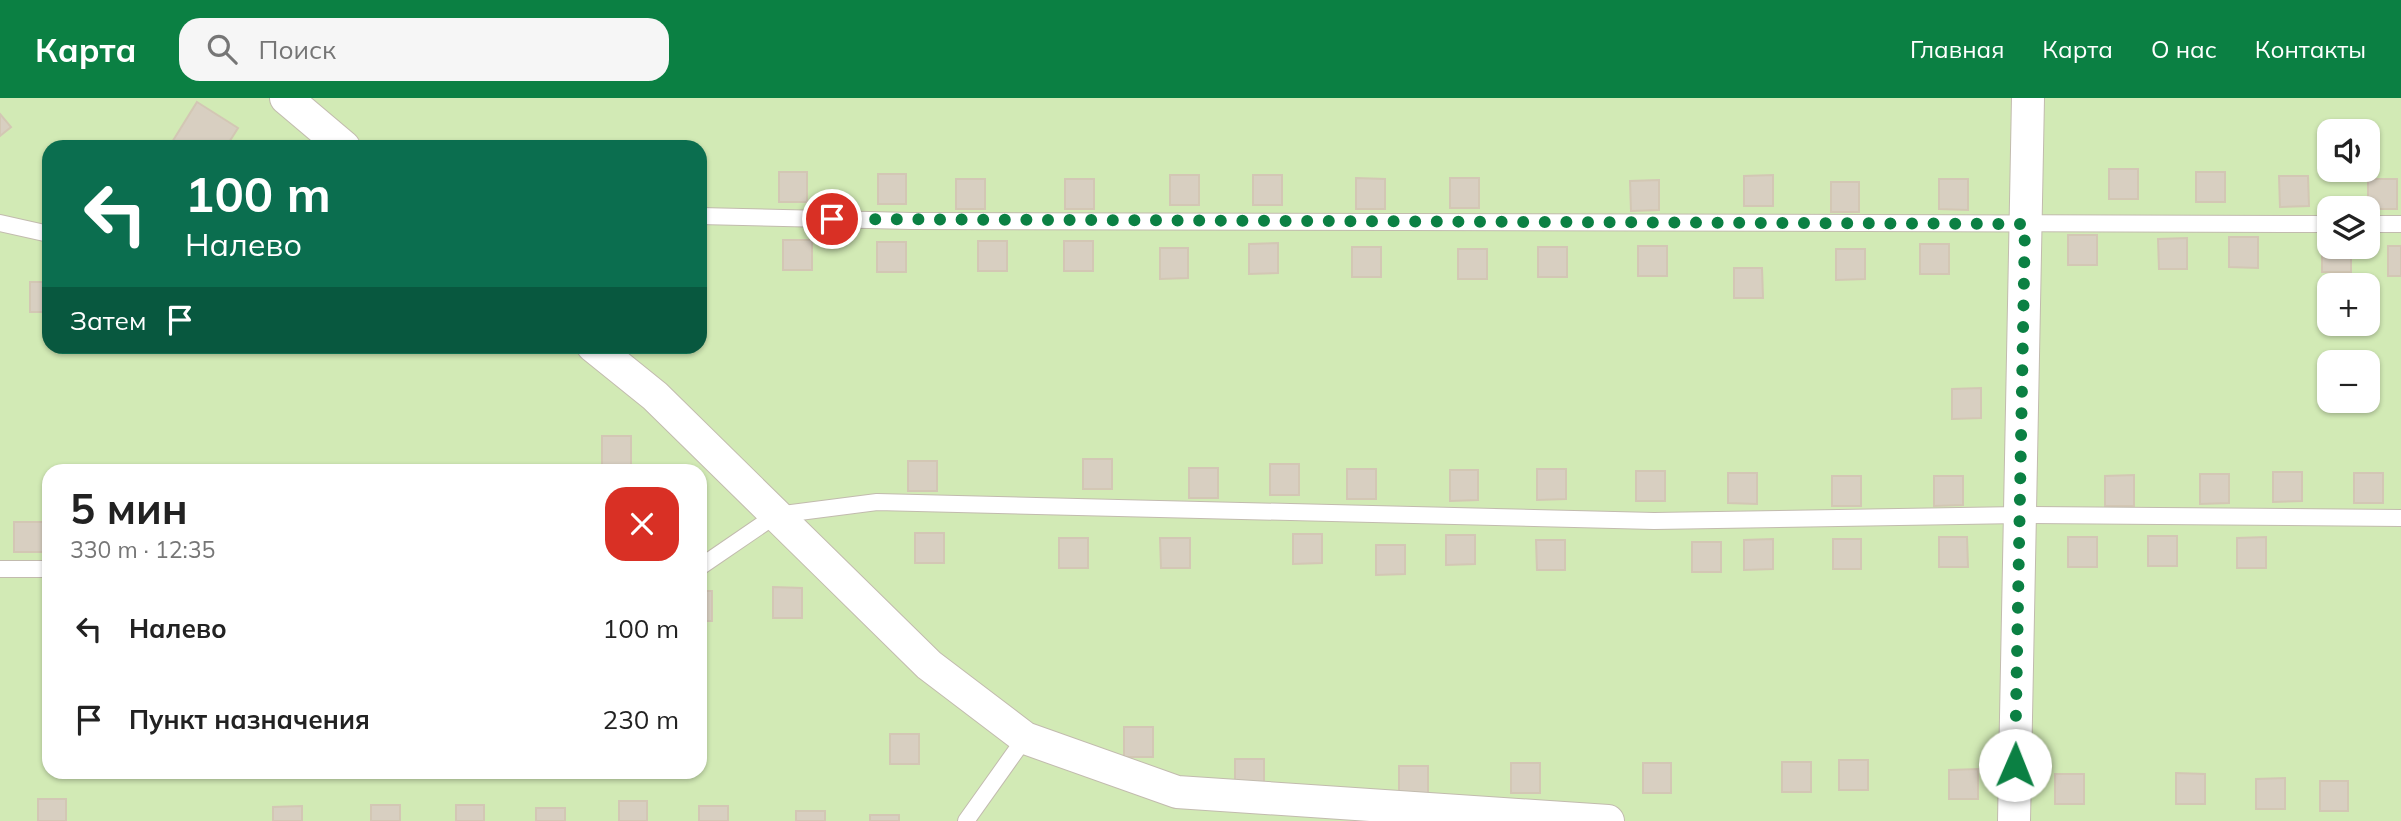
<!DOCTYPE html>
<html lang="ru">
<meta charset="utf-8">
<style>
body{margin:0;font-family:Mulish,sans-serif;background:#f6f6f6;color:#222;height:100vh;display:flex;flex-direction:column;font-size:26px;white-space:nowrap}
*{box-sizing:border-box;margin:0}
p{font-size:23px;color:#767676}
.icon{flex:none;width:38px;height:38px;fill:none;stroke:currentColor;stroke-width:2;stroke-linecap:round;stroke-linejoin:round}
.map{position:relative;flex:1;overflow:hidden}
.details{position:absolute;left:42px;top:366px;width:665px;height:315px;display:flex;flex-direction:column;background:#fff;border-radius:21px;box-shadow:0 2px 5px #0004}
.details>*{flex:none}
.top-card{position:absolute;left:42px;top:42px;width:665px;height:214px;border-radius:21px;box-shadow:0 2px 5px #0004;background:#0b6e4f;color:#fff;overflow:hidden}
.fabs{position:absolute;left:2317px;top:21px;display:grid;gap:14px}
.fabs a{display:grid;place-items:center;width:63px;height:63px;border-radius:14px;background:#fff;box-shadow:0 2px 5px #0004;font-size:35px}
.pin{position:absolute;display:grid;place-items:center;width:60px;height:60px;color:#fff;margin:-30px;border:4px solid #fff;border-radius:50%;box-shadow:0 2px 7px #0007}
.me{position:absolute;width:77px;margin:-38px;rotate:1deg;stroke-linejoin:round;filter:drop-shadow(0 0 5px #0008)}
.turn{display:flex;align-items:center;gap:24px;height:147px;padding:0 28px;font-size:32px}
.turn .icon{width:91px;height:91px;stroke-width:2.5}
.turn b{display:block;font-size:49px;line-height:60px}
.then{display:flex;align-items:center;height:66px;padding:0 28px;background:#0003;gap:14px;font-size:26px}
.round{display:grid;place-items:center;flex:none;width:74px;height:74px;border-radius:21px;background:#f6f6f6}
.headline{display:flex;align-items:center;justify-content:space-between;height:119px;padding:0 28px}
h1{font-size:42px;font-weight:700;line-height:52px}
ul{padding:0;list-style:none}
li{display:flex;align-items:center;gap:21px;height:91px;padding:0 28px}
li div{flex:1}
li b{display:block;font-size:26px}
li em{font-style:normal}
header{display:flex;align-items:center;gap:42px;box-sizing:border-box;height:98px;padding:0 35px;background:#0b8043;color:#fff}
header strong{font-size:33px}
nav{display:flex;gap:38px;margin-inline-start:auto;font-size:24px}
.search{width:490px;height:63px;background:#f6f6f6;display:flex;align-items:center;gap:18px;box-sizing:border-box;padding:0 24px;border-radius:21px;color:#767676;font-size:26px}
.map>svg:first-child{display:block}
.green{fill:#d2eab5;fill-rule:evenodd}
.building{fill:#d8cfc1;stroke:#d3c7b4;stroke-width:2}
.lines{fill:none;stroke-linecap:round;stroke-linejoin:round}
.lane-casing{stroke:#c2bbae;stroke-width:18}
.street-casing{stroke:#c2bbae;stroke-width:34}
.lane{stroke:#fff;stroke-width:16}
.street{stroke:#fff;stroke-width:32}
.route{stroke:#0b8043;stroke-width:12;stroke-dasharray:0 21.6}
</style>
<header>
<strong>Карта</strong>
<div class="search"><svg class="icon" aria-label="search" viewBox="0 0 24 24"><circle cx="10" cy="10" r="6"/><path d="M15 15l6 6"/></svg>Поиск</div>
<nav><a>Главная</a><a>Карта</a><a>О нас</a><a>Контакты</a></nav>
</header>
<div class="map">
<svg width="2401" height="723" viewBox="0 0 2401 723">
<rect width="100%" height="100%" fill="#f6f3ec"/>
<path class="green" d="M0,0H2401V723H0ZM2329,33H2368V72H2329ZM49,49H700V248H49ZM2329,110H2368V149H2329ZM2329,187H2368V226H2329ZM2329,264H2368V303H2329ZM49,373H700V674H49Z"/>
<g class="building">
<polygon points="197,4 238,30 226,49 169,49"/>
<polygon points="0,16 11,29 0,38"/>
<rect x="2109" y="71" width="29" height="30"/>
<rect x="779" y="74" width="28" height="30"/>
<rect x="2196" y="74" width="29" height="30"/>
<rect x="878" y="76" width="28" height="30"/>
<rect x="1170" y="77" width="29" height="30"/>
<rect x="1253" y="77" width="29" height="30"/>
<polygon points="1773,77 1773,108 1744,108 1744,78"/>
<polygon points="2279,78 2308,78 2309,108 2280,109"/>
<polygon points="1356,80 1385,81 1385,111 1356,111"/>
<rect x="1450" y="80" width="29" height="30"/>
<rect x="956" y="81" width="29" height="30"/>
<rect x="1065" y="81" width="29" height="30"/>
<polygon points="1939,81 1968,81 1968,112 1939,111"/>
<rect x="2368" y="81" width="29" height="30"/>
<polygon points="1659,82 1659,112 1631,113 1630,83"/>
<rect x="1831" y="84" width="28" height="30"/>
<rect x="2068" y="137" width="29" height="30"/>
<polygon points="2229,139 2258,139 2258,170 2229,169"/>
<polygon points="2187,140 2187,171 2159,171 2158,141"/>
<rect x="783" y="142" width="29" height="30"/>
<rect x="978" y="143" width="29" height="30"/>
<rect x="1064" y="143" width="29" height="30"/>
<polygon points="2322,143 2329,143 2329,149 2351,149 2351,174 2322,174"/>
<rect x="877" y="144" width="29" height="30"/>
<polygon points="1278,145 1278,175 1249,176 1249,146"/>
<rect x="1920" y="146" width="29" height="30"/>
<rect x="1638" y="148" width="29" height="30"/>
<rect x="2388" y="148" width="13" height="30"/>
<rect x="1352" y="149" width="29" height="30"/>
<rect x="1538" y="149" width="29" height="30"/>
<polygon points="1160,150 1188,150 1188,180 1160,181"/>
<rect x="1458" y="151" width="29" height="30"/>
<polygon points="1836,151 1865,151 1865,181 1836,182"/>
<polygon points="1734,170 1762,170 1763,200 1734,200"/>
<rect x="30" y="184" width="19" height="30"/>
<polygon points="1981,290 1981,320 1952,321 1952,291"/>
<polygon points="602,338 631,338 631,368 602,369"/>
<rect x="1083" y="361" width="29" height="30"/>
<rect x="908" y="363" width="29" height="30"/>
<rect x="1270" y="366" width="29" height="31"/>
<rect x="1189" y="370" width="29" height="30"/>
<rect x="1347" y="371" width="29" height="30"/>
<polygon points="1537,371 1566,371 1566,401 1537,402"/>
<polygon points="1450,372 1478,372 1478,402 1450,403"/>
<rect x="1636" y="373" width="29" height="30"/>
<polygon points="2273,374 2302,374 2302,403 2273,404"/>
<polygon points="1728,375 1757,375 1757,406 1728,405"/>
<rect x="2354" y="375" width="29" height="30"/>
<polygon points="2200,376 2229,376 2229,405 2200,406"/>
<polygon points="2134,377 2134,408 2105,408 2105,378"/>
<rect x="1832" y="378" width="29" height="30"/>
<polygon points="1934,378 1963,378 1963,407 1934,408"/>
<rect x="14" y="424" width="29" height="30"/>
<rect x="915" y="435" width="29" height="30"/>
<polygon points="1293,436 1322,436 1322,465 1293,466"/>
<polygon points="1446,437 1475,437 1475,466 1446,467"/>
<rect x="2148" y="438" width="29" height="30"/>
<polygon points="1939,439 1967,439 1968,469 1939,469"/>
<rect x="2068" y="439" width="29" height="30"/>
<polygon points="2266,439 2266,470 2237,470 2237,440"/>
<rect x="1059" y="440" width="29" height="30"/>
<polygon points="1160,440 1190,440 1190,470 1161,470"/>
<polygon points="1773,441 1773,471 1744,472 1744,442"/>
<rect x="1833" y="441" width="28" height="30"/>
<polygon points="1536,442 1565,442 1565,472 1537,472"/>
<rect x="1692" y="444" width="29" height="30"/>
<polygon points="1376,447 1405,447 1405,476 1376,477"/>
<polygon points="773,489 802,490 802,520 773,520"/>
<rect x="700" y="493" width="12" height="30"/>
<rect x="1124" y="629" width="29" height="30"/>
<rect x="890" y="636" width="29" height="30"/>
<polygon points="1235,661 1264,661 1264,691 1235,692"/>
<rect x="1839" y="662" width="29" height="30"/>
<rect x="1782" y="664" width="29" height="30"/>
<rect x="1511" y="665" width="29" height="30"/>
<rect x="1643" y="665" width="28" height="30"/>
<rect x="1399" y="668" width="29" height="30"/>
<polygon points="1978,671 1978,701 1949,701 1949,672"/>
<polygon points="2176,675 2205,676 2205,706 2176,706"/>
<rect x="2055" y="676" width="29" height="30"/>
<polygon points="2285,680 2285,711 2256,711 2256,681"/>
<rect x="2320" y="683" width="28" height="30"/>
<rect x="38" y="701" width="28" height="22"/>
<rect x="619" y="703" width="28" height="20"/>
<rect x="371" y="707" width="29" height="16"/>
<rect x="456" y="707" width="28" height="16"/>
<polygon points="302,708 302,723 273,723 273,709"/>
<rect x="699" y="708" width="29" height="15"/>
<rect x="536" y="710" width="29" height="13"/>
<rect x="796" y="713" width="29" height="10"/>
<rect x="870" y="717" width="29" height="6"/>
</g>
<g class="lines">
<defs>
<g id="lane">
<polyline points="700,118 911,123 2329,126"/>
<polyline points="0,125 49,136"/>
<polyline points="2368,126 2401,126"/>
<polyline points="700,469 776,417 877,404 1654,423 2020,417 2401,420"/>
<polyline points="0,471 49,471"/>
<polyline points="966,723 1025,640"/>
</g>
<g id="street">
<polyline points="286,0 344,49"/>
<polyline points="593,248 655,298 929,567 1025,640 1177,694 1608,723"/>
<polyline points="2014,723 2028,0"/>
</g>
</defs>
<use href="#lane" class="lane-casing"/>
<use href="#street" class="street-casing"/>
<use href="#lane" class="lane"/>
<use href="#street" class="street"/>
</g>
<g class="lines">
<polyline class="route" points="832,121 2025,126 2015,667"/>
</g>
</svg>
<div class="fabs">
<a><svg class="icon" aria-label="sound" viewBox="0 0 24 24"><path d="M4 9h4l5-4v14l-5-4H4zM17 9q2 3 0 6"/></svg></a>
<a><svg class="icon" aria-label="layers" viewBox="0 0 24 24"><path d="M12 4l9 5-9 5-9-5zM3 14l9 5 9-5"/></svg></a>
<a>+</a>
<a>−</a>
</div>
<div class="pin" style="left:832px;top:121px;background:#d93025"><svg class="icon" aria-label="arrive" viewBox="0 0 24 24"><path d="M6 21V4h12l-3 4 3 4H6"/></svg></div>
<svg class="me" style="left:2015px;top:667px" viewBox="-20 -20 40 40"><circle r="19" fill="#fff"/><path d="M0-13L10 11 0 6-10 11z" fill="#0b8043"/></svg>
<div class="top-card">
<div class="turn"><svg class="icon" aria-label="left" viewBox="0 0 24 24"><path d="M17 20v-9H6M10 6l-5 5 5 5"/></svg><div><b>100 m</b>Налево</div></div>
<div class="then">Затем<svg class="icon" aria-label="arrive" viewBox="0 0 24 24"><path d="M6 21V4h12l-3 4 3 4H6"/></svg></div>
</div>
<section class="details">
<div class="headline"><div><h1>5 мин</h1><p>330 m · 12:35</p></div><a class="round" style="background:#d93025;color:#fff"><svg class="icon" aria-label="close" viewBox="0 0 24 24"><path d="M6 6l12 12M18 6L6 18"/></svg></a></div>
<ul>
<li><svg class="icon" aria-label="left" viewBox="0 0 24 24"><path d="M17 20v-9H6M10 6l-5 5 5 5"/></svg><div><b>Налево</b></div><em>100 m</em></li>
<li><svg class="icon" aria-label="arrive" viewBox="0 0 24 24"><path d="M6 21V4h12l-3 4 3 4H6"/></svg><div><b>Пункт назначения</b></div><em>230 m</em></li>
</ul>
</section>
</div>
